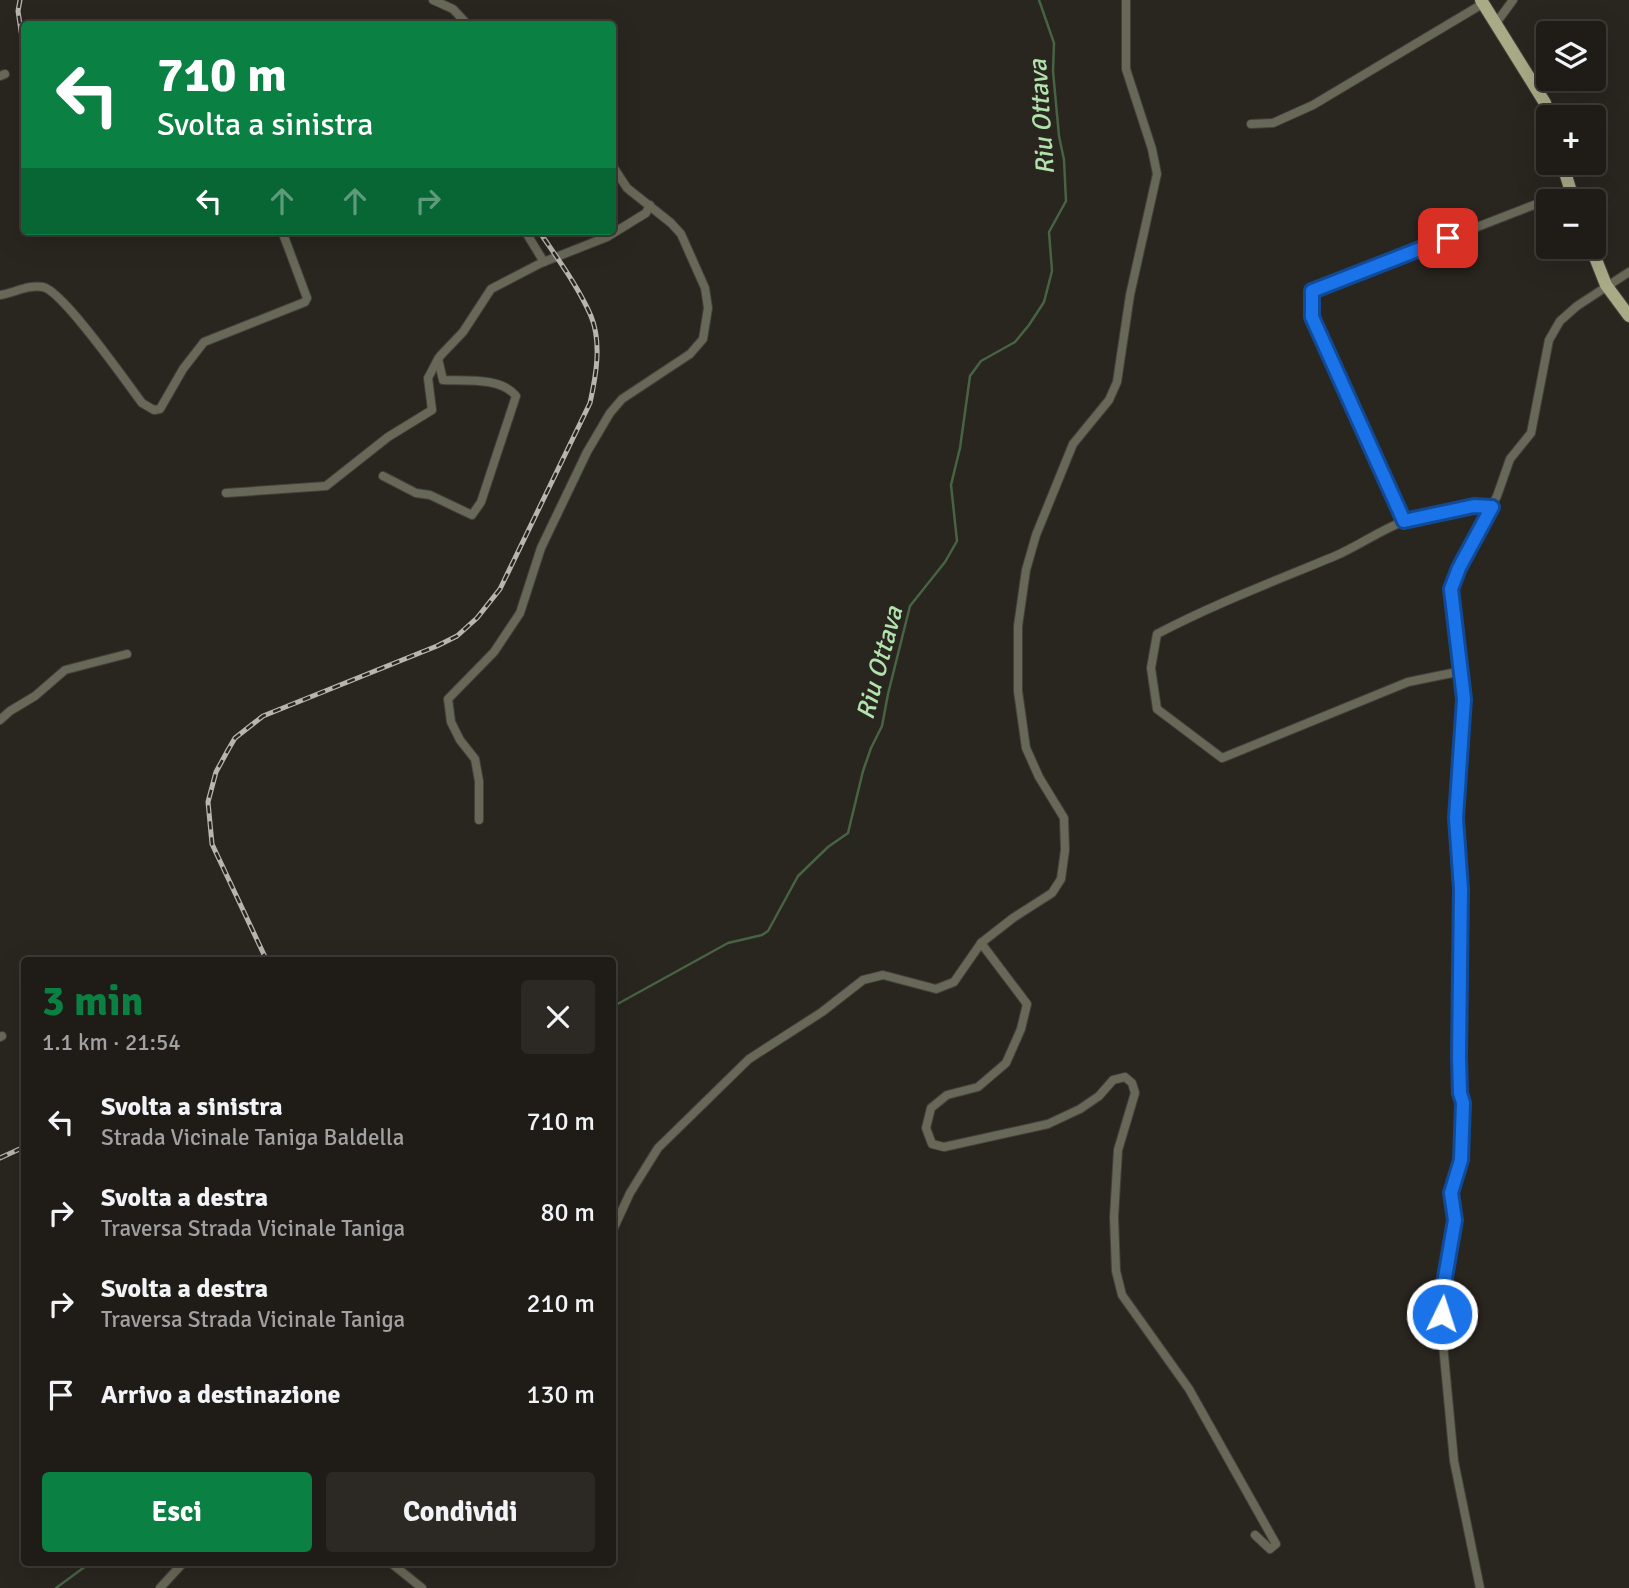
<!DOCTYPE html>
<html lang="it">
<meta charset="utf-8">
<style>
body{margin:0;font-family:Signika,sans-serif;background:#2c2924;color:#f1f3f6;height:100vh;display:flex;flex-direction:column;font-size:26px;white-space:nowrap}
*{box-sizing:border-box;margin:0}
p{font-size:23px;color:#a1a1a1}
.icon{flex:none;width:38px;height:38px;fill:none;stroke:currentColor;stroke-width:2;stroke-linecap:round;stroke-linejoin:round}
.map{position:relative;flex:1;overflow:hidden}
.panel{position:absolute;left:21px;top:957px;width:595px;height:609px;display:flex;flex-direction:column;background:#1f1c17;border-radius:7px;box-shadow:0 7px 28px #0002,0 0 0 2px #3c3a36}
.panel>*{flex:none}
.top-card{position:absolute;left:21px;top:21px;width:595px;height:214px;border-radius:7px;box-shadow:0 7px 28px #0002,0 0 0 2px #3c3a36;background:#0b8043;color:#fff;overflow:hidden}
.controls{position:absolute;left:1536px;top:21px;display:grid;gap:14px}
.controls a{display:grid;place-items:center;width:70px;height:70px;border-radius:7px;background:#1f1c17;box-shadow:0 7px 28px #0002,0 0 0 2px #3c3a36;font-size:35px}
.pin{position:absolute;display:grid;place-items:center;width:60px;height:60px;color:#fff;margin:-30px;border-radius:14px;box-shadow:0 4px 10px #0006}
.me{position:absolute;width:77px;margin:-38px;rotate:4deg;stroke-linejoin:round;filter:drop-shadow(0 0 5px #0008)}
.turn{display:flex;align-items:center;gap:24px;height:147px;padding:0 21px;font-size:32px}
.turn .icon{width:91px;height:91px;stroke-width:2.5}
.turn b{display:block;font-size:49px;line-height:60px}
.lanes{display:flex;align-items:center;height:66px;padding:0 21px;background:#0003;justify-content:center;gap:35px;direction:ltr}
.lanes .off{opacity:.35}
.round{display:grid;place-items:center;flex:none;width:74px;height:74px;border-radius:7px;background:#2c2924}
.overview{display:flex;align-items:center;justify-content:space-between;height:119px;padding:0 21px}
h1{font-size:42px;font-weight:800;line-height:52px;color:#0b8043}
.action{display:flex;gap:14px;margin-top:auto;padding:14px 21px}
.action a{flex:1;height:80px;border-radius:7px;background:#0b8043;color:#fff;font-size:28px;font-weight:800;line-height:80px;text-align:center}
.action a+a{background:#2c2924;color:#f1f3f6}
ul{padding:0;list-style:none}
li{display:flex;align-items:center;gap:21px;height:91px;padding:0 21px}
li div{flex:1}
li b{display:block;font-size:26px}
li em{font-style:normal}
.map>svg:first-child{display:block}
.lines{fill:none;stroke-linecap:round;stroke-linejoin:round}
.stream{stroke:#476344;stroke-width:2.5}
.street-casing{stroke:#44413b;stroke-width:10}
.primary-casing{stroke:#44413b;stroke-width:14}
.street{stroke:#676857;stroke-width:8}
.primary{stroke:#a9ab87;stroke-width:12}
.rail-casing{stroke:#b8b4b0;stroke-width:5}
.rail{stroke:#29251f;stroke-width:2.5;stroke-dasharray:8;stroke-linecap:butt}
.route-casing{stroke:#114b97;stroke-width:18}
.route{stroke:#1a73e8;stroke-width:12}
.labels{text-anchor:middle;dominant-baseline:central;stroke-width:7;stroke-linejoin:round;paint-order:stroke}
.water-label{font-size:26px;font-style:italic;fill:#b3e3ad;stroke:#29251f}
</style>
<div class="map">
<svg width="1629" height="1588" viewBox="0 0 1629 1588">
<rect width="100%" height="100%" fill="#29251f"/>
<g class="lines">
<g class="stream">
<polyline points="612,1007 728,943 762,935 768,931 798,876 828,847 848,833 863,771 871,748 882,726 888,694 910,606 945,562 957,541 951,485 960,448 970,376 981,361 1015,342 1029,325 1044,302 1052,271 1049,232 1066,201 1064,160 1059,136 1053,71 1054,43 1039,0"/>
<polyline points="56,1588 90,1563"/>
</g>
<defs>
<g id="street">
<polyline points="433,0 453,9 467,24"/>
<polyline points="1496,23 1513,0"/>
<polyline points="0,76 5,74"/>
<polyline points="1251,124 1273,123 1313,105 1484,3"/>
<polyline points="525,231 544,262"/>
<path d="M0,295C14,293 29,284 43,287C63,291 127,383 142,403L154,410L160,409L183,369L204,342L305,302L307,298L282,231"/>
<path d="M383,476L416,493L430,495L472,515L481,502L516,396C501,377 466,381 443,380L438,359L441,355L463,332L491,289L541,263L607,237L646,213L650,205"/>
<polyline points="226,493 326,486 388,437 432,410 428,378 438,359"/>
<polyline points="1404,521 1312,317 1312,291 1570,191"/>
<path d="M1462,671L1408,682L1222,758L1157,709L1151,668L1157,634C1214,604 1275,581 1335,556C1358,546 1379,531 1402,522C1417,515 1477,502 1492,507"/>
<polyline points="0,720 10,711 35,696 65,670 127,654"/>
<polyline points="479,820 479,781 475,759 460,740 451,722 448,699 494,652 520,613 541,548 587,452 610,413 622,399 690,354 703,339 708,308 705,288 681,234 671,223 627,188 612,165"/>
<polyline points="981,943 1027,1004 1021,1029 1006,1063 978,1087 947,1095 931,1108 926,1128 932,1144 944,1147 1048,1124 1080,1109 1099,1096 1113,1080 1125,1077 1132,1083 1135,1093 1118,1150 1114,1217 1116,1271 1122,1295 1189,1389 1276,1544 1270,1549 1255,1535"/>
<polyline points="0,1037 2,1036"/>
<polyline points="612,1232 630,1193 658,1148 749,1059 822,1012 863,980 883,975 936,989 954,982 981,943 1013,918 1052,893 1061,879 1065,850 1064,818 1039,777 1026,748 1018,691 1018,626 1026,570 1036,535 1073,444 1109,400 1117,382 1130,295 1157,174 1152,149 1126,69 1126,0"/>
<polyline points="391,1563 422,1588"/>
<polyline points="160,1588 183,1563"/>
<polyline points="1480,1588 1454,1461 1442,1334 1442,1295 1455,1220 1451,1193 1461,1160 1463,1103 1460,1093 1459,1057 1461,994 1461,889 1457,858 1456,818 1464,699 1451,589 1459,568 1497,496 1510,459 1531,433 1549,340 1560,321 1577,306 1629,272"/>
</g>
<g id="primary">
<polyline points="1481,0 1545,103 1549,117"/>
<polyline points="1562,163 1574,201"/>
<polyline points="1591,247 1606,285 1629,316"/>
</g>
</defs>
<use href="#street" class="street-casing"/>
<use href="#primary" class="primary-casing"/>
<use href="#street" class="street"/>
<use href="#primary" class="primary"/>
<defs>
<g id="rail">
<polyline points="20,0 18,11 24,51"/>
<path d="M267,961L212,844L208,802L216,772L228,750L235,738L263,716L437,646L457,636L477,618L500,589L590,403C596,376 602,343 591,316C578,286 557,258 539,231"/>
<polyline points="0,1158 24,1147"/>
</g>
</defs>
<use href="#rail" class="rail-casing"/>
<use href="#rail" class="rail"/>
</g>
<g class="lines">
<defs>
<polyline id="route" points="1442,1314 1442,1295 1455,1220 1451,1193 1461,1160 1463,1103 1460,1093 1459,1057 1461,889 1456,818 1464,699 1451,589 1459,568 1492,507 1474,506 1404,521 1312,317 1312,291 1448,238"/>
</defs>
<use href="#route" class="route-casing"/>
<use href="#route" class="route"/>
</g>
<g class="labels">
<g class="water-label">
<text transform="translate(1042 117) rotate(-94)">Riu Ottava</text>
<text transform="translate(880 663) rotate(-75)">Riu Ottava</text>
</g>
</g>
</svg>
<div class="controls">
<a><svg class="icon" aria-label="layers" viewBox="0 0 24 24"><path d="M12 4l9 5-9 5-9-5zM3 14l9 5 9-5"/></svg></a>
<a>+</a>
<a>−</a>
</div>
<div class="pin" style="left:1448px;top:238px;background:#d93025"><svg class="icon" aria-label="arrive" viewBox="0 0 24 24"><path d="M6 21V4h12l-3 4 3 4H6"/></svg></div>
<svg class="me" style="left:1442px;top:1314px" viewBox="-20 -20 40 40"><circle r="17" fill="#1a73e8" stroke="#fff" stroke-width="3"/><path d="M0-11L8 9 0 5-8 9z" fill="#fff"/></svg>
<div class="top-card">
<div class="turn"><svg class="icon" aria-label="left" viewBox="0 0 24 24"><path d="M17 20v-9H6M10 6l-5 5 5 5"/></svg><div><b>710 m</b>Svolta a sinistra</div></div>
<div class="lanes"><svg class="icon" aria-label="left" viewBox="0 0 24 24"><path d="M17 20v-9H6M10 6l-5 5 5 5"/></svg><svg class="icon off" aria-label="ahead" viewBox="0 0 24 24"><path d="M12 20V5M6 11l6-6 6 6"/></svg><svg class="icon off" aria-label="ahead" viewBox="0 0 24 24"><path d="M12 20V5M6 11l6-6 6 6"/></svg><svg class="icon off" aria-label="right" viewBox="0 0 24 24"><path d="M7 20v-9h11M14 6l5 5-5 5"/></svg></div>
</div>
<section class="panel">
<div class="overview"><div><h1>3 min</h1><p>1.1 km · 21:54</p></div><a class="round"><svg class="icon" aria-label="close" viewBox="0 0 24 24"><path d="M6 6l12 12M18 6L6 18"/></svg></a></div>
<ul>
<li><svg class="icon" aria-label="left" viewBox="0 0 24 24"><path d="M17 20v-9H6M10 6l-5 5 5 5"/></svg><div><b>Svolta a sinistra</b><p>Strada Vicinale Taniga Baldella</p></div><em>710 m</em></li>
<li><svg class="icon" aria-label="right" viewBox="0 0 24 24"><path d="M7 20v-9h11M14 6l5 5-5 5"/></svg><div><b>Svolta a destra</b><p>Traversa Strada Vicinale Taniga</p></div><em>80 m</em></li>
<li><svg class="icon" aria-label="right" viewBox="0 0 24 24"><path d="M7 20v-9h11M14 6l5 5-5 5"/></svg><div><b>Svolta a destra</b><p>Traversa Strada Vicinale Taniga</p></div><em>210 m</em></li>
<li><svg class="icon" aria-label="arrive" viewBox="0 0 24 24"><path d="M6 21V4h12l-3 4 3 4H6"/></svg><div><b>Arrivo a destinazione</b></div><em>130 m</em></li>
</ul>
<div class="action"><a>Esci</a><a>Condividi</a></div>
</section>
</div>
